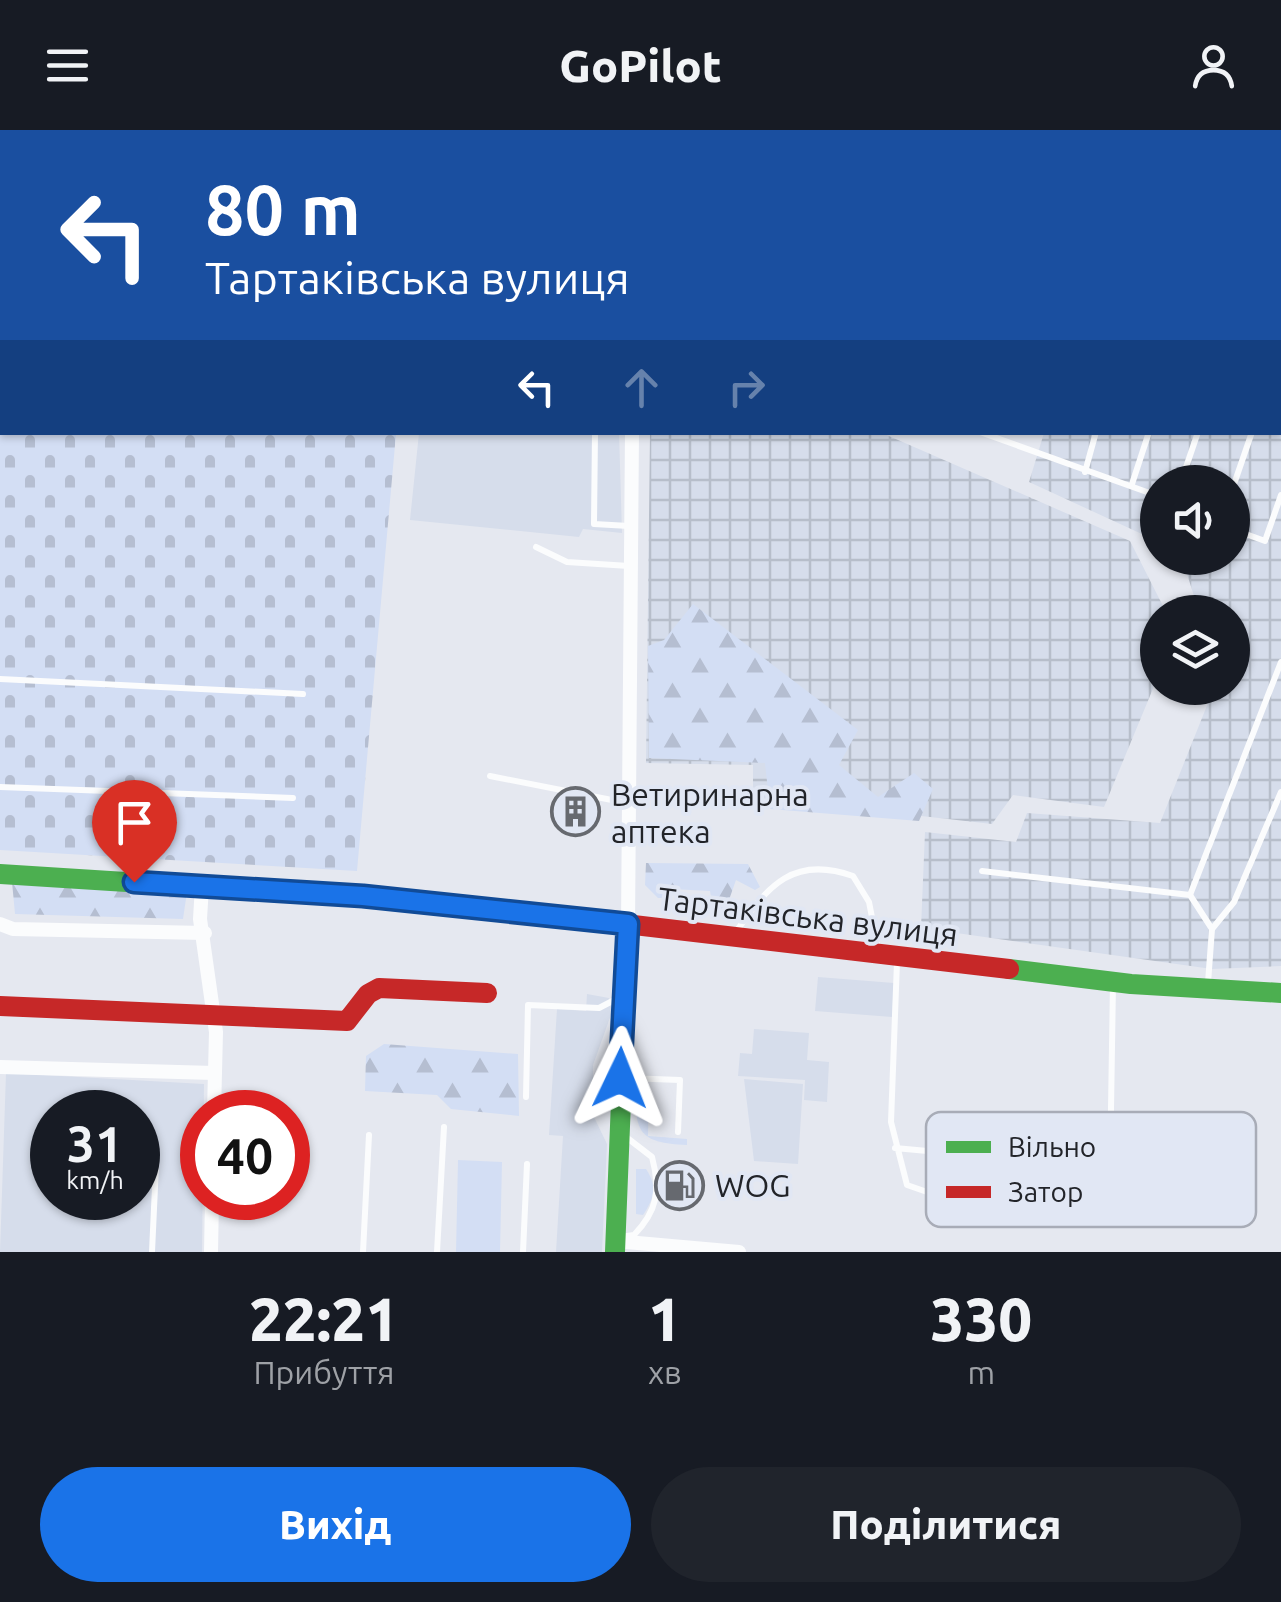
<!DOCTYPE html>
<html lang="uk">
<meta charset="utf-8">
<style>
body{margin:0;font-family:Ubuntu,sans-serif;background:#20242c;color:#f1f3f6;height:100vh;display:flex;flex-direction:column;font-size:38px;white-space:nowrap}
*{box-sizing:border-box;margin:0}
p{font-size:32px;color:#9ea1a6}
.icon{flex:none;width:55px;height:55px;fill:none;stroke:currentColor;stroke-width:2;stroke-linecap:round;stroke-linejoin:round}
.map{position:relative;height:1122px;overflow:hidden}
.details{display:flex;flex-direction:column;background:#171b24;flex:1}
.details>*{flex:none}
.guide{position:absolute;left:0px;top:0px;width:1282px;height:305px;box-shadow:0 2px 8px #0004;background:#1a4fa0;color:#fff;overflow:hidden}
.buttons{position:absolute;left:1140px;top:335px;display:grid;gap:20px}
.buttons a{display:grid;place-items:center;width:110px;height:110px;border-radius:50%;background:#171b24;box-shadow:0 2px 8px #0004;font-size:50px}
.speed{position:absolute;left:30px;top:960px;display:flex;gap:20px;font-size:50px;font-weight:700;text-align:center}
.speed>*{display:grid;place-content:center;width:130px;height:130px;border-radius:50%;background:#171b24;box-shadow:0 2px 8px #0004;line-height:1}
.speed small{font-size:25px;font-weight:400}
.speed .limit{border:15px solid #d22;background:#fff;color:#111}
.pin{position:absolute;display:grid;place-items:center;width:85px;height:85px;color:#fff;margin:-102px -42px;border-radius:50% 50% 50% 0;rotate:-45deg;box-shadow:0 0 10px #0007}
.pin .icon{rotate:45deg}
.me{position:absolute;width:110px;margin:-55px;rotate:2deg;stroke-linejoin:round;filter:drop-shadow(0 0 8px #0008)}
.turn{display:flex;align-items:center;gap:35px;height:210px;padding:0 40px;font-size:45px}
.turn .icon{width:130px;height:130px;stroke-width:2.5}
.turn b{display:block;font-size:70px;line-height:85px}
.lanes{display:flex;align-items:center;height:95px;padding:0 40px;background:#0003;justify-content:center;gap:50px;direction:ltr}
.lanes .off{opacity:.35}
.eta{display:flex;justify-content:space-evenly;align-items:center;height:170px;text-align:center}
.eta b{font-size:60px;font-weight:800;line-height:70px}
.primary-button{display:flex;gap:20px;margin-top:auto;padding:20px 40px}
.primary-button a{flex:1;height:115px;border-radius:60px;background:#1a73e8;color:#fff;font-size:40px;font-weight:800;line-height:115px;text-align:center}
.primary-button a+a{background:#20242c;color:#f1f3f6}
header{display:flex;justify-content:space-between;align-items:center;height:130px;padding:0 40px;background:#171b24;font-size:45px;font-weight:800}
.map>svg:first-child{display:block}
.built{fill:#d6ddeb;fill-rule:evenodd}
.industrial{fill:url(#industrial-grid)}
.green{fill:#d3def4}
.forest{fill:url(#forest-firs)}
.cemetery{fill:url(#cemetery-stones)}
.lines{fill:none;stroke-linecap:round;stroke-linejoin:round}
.lane{stroke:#fbfcfd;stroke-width:6}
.street{stroke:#fbfcfd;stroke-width:14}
.fast{stroke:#4caf50;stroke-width:20}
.jam{stroke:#c62828;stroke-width:20}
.route-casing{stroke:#114b97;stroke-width:25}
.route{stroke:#1a73e8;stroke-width:18}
.labels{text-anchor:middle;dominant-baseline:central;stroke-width:8;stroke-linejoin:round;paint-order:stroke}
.poi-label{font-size:32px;fill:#222429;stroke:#e1e7f4;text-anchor:start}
.street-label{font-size:32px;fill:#222429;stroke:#e1e7f4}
.key{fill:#e1e7f4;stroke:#a8acb7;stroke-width:2.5}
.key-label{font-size:28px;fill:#222429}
</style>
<header><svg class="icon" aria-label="menu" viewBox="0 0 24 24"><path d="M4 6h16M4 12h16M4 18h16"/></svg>GoPilot<svg class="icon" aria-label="person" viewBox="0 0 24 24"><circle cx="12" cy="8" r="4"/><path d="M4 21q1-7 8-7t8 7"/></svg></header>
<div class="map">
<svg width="1281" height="1122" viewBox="0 0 1281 1122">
<defs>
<pattern id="industrial-grid" width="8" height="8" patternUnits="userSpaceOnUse" patternTransform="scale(2.5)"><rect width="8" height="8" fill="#d6ddeb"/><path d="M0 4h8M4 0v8" fill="none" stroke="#b7beca"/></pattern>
<pattern id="forest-firs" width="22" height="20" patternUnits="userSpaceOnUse" patternTransform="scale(2.5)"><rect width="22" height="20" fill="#d3def4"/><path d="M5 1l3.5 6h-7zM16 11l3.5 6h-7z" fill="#b5bed1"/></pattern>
<pattern id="cemetery-stones" width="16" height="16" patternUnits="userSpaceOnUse" patternTransform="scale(2.5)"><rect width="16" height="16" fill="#d3def4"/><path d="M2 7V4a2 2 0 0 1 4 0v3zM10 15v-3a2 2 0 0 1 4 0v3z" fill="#b5bed1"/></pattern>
</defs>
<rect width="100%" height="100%" fill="#e5e8f0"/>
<g class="built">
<polygon points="619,302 622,403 583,399 579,407 410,390 419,303"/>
<polygon points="818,847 894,853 892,887 815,881"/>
<polygon points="587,864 609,868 612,882 593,935 593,985 607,1014 602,1122 556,1122 563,1006 549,1005 557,879 586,881"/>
<polygon points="754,899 809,903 807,930 829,932 827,972 804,970 805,950 738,946 740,923 752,924"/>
<path d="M6,943L204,954L202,1122H0ZM52,982H138V1068H52Z"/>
<polygon points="744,949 803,954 798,1034 754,1031"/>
</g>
<g class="industrial">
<polygon points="773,0 1190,0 773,2"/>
<polygon points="1281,57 1281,836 1212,839 921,798 925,702 1016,712 1027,683 1160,693 1214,558 1232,558 1236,501 1232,482 1199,482 1182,428 1232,428 1232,352 1158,352 1157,411 1029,352 1044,303 1280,302"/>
<polygon points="650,303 882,303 1130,411 1166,482 1158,482 1157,549 1104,677 1013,665 992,694 753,667 753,635 646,633"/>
</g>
<g class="green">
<polygon points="0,0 315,0 2,2 2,158"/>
<path d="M636,955H649L648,1006L687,1009V1015C639,1013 634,1002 636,955Z"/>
<polygon points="458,1030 502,1032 500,1122 456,1122"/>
<path d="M636,1039H646C658,1057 654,1068 643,1085L636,1084Z"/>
</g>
<g class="forest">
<polygon points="693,474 858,600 839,635 878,667 914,643 933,659 919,691 770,679 765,633 649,628 648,516 664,510"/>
<polygon points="646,733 748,734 760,757 755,760 736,750 724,784 714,784 710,761 671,759 671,768 658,768 645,755"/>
<polygon points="12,752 187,762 183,789 15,784"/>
<polygon points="384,914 518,924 519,986 451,979 437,965 365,961 366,926"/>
</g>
<polygon class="cemetery" points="0,296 2,302 396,304 357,741 0,720"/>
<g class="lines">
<g class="lane">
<polyline points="706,2 706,0"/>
<polyline points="859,2 859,0"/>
<polyline points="1280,217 1281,214"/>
<polyline points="0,280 2,280"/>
<polyline points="595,302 594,394 629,396"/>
<polyline points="980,302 1158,366"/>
<polyline points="1085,342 1096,302"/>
<polyline points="1181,352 1198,302"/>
<polyline points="1132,354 1149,302"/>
<polyline points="1232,360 1252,302"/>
<polyline points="1232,399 1265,411 1281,365"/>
<polyline points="536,417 567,432 629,436"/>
<polyline points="0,549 303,564"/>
<polyline points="490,646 627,673"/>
<polyline points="0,657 293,668"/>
<polyline points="982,741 1190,765 1281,532"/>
<polyline points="1190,765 1212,799"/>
<path d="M736,802C768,755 794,725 853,746L869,772L878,818"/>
<polyline points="1208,853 1212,799 1234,772 1281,662"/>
<polyline points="626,948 680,950 678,1002"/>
<polyline points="526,967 528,875 599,878 622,866"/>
<path d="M626,1007L652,1027C661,1061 657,1081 634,1105L627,1106"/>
<polyline points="895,1018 949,1023 956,1034 951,1060 930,1063 907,1055 891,992 897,832"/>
<polyline points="1110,1042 1113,853"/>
<polyline points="152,1122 156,1035"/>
<polyline points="363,1122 369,1005"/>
<polyline points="437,1122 444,997"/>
<polyline points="523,1122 527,1034"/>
</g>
<g class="street">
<polyline points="326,2 327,0"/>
<polyline points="631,2 631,0"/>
<polyline points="202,756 200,789 216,902 214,982"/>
<polyline points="0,794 13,799 205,803"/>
<polyline points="628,795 632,302"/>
<polyline points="0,937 214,943"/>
<polyline points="615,1111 739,1122"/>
<polyline points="211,1122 212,1068"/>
</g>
<g class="fast">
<polyline points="0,744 363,767 540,784"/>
<polyline points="1009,839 1131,854 1281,863"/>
<polyline points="615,1122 628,795"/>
</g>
<g class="jam">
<polyline points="540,784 1009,839"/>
<polyline points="0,876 347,891 368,864 379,858 487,863"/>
</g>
</g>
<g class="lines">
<defs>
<polyline id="route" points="134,752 363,766 628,794 620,948"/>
</defs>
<use href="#route" class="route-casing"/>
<use href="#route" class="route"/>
</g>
<defs>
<symbol id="building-ring" viewBox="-11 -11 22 22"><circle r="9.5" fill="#e1e7f4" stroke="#66696f" stroke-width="1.5"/><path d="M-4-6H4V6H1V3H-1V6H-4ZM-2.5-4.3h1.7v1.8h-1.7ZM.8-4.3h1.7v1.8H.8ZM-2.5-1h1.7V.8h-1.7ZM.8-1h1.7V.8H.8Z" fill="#66696f"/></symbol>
<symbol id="fuel-ring" viewBox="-11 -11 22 22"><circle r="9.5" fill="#e1e7f4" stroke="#66696f" stroke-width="1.5"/><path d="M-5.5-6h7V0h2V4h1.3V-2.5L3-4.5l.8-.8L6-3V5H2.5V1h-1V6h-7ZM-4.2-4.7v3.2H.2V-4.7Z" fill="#66696f"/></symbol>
</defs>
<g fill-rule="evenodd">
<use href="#building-ring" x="548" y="654" width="55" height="55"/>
<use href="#fuel-ring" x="652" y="1028" width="55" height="55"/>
</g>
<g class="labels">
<g class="poi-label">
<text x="611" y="664">Ветиринарна<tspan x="611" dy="37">аптека</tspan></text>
<text x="715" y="1055">WOG</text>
</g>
<g class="street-label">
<text transform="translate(808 786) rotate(7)">Тартаківська вулиця</text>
</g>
</g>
<rect x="926" y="982" width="330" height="115" rx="15" class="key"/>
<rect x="946" y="1011" width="45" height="12" fill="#4caf50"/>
<rect x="946" y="1056" width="45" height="12" fill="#c62828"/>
<g class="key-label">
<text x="1008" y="1027">Вільно</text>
<text x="1008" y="1072">Затор</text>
</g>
</svg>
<div class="buttons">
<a><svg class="icon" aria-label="sound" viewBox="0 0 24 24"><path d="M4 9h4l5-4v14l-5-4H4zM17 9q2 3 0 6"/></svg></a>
<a><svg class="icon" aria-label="layers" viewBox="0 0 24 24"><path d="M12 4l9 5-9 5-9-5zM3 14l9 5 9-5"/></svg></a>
</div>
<div class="speed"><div>31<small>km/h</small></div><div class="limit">40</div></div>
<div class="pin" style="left:134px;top:752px;background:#d93025"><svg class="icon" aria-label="arrive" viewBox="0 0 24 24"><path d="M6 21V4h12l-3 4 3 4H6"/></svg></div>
<svg class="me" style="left:620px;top:948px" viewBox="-20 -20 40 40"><path d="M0-17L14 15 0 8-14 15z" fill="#1a73e8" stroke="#fff" stroke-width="4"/></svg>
<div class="guide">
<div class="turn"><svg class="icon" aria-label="left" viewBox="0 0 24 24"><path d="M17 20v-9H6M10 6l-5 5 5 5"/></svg><div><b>80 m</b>Тартаківська вулиця</div></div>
<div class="lanes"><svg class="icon" aria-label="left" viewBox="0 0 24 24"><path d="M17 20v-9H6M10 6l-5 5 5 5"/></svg><svg class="icon off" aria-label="ahead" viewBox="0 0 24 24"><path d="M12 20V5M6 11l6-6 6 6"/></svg><svg class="icon off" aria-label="right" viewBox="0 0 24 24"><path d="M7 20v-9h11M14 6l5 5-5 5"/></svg></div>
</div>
</div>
<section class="details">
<div class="eta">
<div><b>22:21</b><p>Прибуття</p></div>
<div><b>1</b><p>хв</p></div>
<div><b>330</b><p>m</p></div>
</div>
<div class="primary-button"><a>Вихід</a><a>Поділитися</a></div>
</section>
